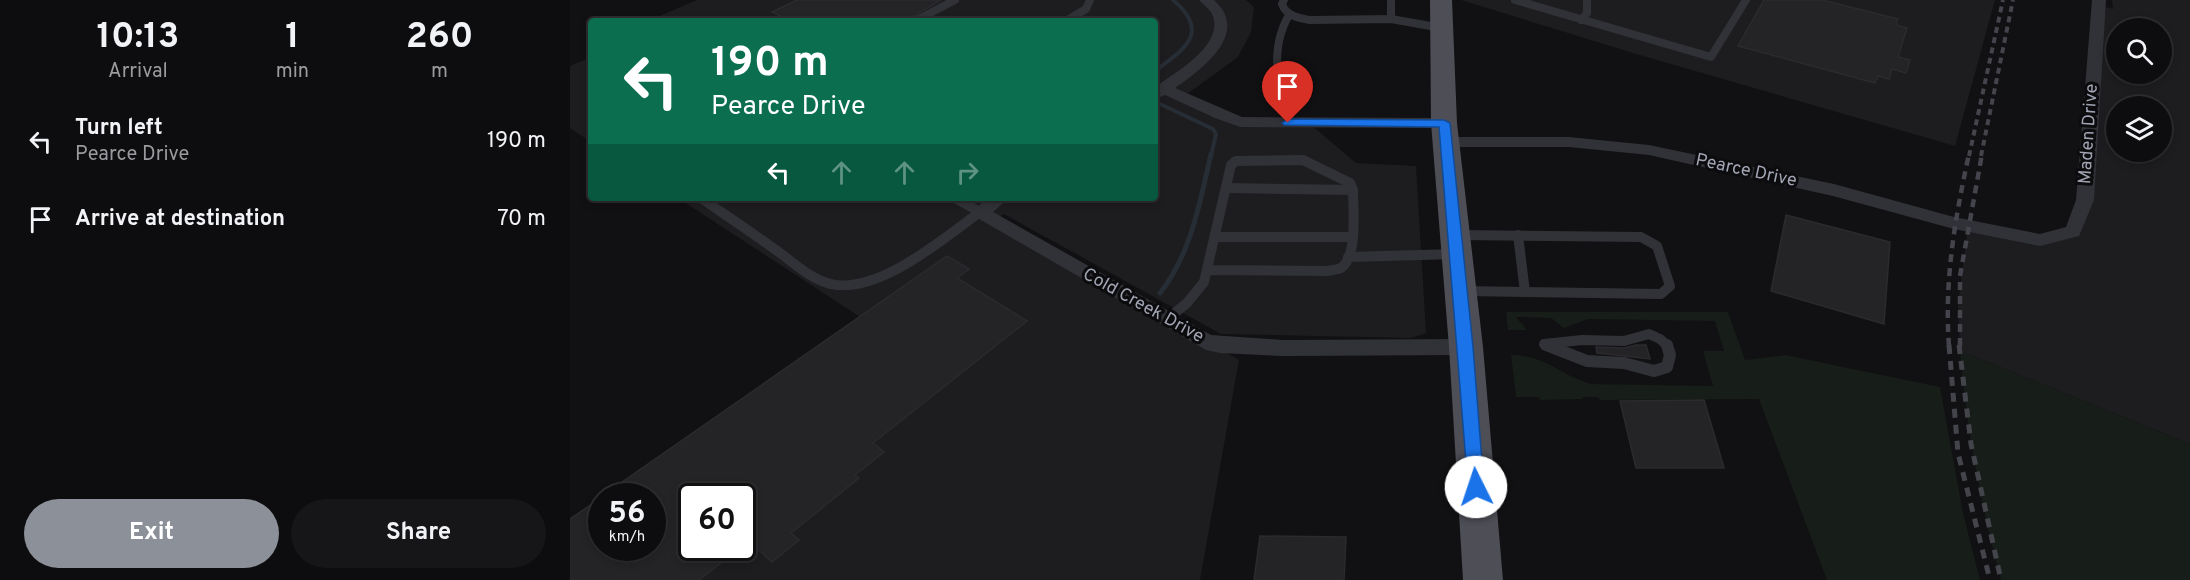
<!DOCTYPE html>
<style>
body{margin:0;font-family:Overpass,sans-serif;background:#161517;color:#f1f3f6;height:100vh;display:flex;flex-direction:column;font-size:22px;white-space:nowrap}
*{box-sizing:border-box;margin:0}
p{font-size:20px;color:#9a9b9e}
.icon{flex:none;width:33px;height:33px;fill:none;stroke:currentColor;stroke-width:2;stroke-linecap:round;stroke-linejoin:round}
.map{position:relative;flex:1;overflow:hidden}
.sheet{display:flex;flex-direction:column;background:#0d0c0e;width:570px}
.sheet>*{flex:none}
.hud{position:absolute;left:18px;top:18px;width:570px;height:183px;border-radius:6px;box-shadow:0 3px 9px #0003,0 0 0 2px #2d2c2e;background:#0b6e4f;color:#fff;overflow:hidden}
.fabs{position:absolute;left:1536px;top:18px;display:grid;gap:12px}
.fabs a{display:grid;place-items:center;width:66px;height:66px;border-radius:50%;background:#0d0c0e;box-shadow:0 3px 9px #0003,0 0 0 2px #2d2c2e;font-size:30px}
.speed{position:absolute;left:18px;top:483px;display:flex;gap:12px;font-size:30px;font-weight:700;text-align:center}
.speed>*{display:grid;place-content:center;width:78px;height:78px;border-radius:50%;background:#0d0c0e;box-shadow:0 3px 9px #0003,0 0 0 2px #2d2c2e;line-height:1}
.speed small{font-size:15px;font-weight:400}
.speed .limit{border:3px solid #111;border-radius:9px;background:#fff;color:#111}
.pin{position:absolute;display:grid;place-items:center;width:51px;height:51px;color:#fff;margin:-62px -26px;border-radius:50% 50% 50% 0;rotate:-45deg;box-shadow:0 0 6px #0007}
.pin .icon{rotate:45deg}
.me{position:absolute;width:66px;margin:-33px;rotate:356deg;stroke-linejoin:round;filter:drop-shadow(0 0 4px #0008)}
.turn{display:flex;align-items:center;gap:21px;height:126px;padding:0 24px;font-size:27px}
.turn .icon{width:78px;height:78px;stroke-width:2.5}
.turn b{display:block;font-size:42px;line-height:51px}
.lanes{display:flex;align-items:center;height:57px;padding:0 24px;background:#0003;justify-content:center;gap:30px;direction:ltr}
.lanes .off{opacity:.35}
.eta{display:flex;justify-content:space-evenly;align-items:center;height:102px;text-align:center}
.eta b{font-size:36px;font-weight:700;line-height:42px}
.cta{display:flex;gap:12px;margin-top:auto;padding:12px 24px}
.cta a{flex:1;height:69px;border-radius:36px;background:#8c9099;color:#fff;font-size:24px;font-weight:700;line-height:69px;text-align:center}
.cta a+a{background:#161517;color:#f1f3f6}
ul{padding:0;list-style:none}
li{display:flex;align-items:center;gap:18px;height:78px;padding:0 24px}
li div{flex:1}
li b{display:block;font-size:22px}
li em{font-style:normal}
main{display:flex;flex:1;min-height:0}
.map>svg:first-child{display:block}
.built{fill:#1d1c1f;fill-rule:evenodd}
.green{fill:#171d18}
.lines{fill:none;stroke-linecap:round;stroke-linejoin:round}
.stream-far1{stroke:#272d35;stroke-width:4}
.stream{stroke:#272d35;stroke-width:5}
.building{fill:#242326;stroke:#2b2a2e;stroke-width:1.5}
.service-far2{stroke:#313237;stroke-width:8}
.service-far1{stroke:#313237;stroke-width:10}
.service{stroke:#313237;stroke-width:12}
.minor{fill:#313237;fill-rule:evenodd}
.primary{fill:#4d4e56;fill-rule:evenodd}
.rail-far2{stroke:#44454c;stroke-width:4;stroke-dasharray:6 4.5;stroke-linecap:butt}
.rail-far1{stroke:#44454c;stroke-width:4.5;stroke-dasharray:8 6;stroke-linecap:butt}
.rail{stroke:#44454c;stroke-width:5;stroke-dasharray:9 7;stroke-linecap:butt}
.route{fill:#1a73e8;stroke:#114b97;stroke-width:1.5}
.labels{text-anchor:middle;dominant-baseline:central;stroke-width:6;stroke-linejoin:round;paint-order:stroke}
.street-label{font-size:18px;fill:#a1a5b3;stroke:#0c0b0d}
</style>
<main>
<section class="sheet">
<div class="eta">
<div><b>10:13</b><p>Arrival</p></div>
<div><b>1</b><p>min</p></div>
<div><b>260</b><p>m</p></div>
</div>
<ul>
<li><svg class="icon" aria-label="left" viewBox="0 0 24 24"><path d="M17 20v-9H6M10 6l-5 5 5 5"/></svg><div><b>Turn left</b><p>Pearce Drive</p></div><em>190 m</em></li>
<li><svg class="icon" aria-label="arrive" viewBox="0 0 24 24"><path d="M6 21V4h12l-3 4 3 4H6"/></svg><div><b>Arrive at destination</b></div><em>70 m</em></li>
</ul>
<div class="cta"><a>Exit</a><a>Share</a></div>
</section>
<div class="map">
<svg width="1620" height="580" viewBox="0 0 1620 580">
<rect width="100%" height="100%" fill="#111012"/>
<g class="built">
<path d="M127,0H676L684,7L681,32L668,57L613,97L651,115L740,124L786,163L846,166L856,333L841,338L651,334L434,214L425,221L669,360L630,580H0V519L32,497V548H82V496H32L290,317L108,198H585V21H78ZM122,496H172V548H122Z"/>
<polygon points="891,0 1425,0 1385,146 1063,53"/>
<path d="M1542,0H1620V444L1390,351L1388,304L1398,226L1470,240L1504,232L1528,5L1543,9ZM1546,28H1592V74H1546ZM1546,106H1592V152H1546Z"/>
<polygon points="21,57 21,142 0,128 0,66"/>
</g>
<g class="green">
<path d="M936,312H1158L1175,360L1215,355L1370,387L1393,513L1410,580H1257L1189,399L1030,400L1028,397H1013L1012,399L971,400L968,397H946L941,355C975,355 990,375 1021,384L1143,386L1133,351H1154L1145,321L1018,319L994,328L981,318L946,317L957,330H938Z"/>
<path d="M1390,351L1620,444V580H1431C1410,501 1397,432 1390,351Z"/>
</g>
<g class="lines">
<g class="stream-far1">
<path d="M585,71C615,49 641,32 603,0"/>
<polyline points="590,104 643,129 646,134 641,156"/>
</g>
<path class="stream" d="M590,293C621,254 630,202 641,154"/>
</g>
<g class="building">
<polygon points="227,0 371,0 335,21 221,21 202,12"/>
<polygon points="1194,0 1252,0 1328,19 1326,25 1337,28 1328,57 1340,60 1336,73 1322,69 1319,79 1308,76 1305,83 1168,46"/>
<polygon points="1216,215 1320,242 1314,324 1201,291"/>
<polygon points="377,256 399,269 387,278 457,321 303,443 314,452 285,475 289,478 221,533 229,540 202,562 172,535 172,496 122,496 122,548 170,548 129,580 0,580 0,519 32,497 32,548 82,548 82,496 32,496"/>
<polygon points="1066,345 1076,345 1080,359 1027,353 1026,347 1054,348"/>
<polygon points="1134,400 1154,468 1066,468 1050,401"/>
<polygon points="690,536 776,537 774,580 684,580"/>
</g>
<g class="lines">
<g class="service-far2">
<path d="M714,0L712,4C716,16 729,18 740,20L821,19L872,28"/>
<polyline points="821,0 821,19"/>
<polyline points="945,0 1141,57 1176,0"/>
<polyline points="1011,20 1017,13 1017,0"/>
<polyline points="345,21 385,0"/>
<polyline points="496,21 516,9 520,0"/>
<path d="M718,123C708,87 699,49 719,15"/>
</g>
<g class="service-far1">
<polyline points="656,188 783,190"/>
<path d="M131,198C157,216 184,234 210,253C225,264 242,280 261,284C308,295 374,238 410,212L385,198"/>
<polyline points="887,235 1071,237 1087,246 1100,286 1091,294 894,291"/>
<polyline points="948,235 955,292"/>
<polyline points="646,237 782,237"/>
<polyline points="778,257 886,254"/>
<path d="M596,320L617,303L634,282L661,165L666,161L733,160L780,183L783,190C783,208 788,257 771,268C767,270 761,270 757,271L639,270"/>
<polyline points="980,346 974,344 1012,340 1054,341 1079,334 1090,339 1098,346"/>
</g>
<polyline class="service" points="976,345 1017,361 1054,363 1084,371 1097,367 1100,355 1097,345"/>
<g class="minor">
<path d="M629,0H644C681,33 632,69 605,88L672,117L874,118L882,123L874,128L670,127L645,118L595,95L585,99V87C604,73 656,45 642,14C640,9 633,5 629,0Z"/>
<polygon points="1522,0 1536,0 1524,200 1509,236 1470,246 1384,229 1263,196 1079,155 999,147 876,147 868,142 876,137 999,137 1079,145 1264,184 1384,217 1470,234 1496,227 1506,200"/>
<polygon points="418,198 439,198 423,212 641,335 713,340 896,339 903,341 906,347 903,353 896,355 713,356 650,353 636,350 404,216 401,212"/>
</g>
<polygon class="primary" points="860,0 882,0 887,123 913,347 933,580 893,580 879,347 861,123"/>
<g class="rail-far2">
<polyline points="1399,156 1433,0"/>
<polyline points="1411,156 1443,0"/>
</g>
<g class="rail-far1">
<path d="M1379,346C1374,281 1385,218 1399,154"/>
<polyline points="1390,346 1390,276 1412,154"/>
</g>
<g class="rail">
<polyline points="1379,345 1388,453 1420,580"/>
<polyline points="1389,345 1401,444 1431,580"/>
</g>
</g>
<polygon class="route" points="718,119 874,120 880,123 903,347 914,487 912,492 906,494 900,492 898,487 869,127 714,125 712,123"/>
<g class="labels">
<g class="street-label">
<text transform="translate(1519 134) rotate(-86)">Maden Drive</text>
<text transform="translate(1176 171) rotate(12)">Pearce Drive</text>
<text transform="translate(573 306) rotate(29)">Cold Creek Drive</text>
</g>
</g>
</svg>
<div class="fabs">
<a><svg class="icon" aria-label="search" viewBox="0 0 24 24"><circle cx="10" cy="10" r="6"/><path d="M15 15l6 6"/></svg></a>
<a><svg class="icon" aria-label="layers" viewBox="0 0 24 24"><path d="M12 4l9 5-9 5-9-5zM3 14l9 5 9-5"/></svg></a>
</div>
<div class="speed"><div>56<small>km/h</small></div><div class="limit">60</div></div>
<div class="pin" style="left:718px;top:123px;background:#d93025"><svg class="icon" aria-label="arrive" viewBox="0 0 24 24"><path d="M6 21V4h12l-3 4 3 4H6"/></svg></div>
<svg class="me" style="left:906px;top:487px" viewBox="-20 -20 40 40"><circle r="19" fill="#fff"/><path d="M0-13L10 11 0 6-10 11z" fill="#1a73e8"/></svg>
<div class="hud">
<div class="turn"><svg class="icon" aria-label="left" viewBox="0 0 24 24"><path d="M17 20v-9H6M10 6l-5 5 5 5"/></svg><div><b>190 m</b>Pearce Drive</div></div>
<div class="lanes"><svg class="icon" aria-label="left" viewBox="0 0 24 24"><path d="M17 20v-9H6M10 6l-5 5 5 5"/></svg><svg class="icon off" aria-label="ahead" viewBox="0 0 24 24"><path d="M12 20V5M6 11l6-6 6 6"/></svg><svg class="icon off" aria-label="ahead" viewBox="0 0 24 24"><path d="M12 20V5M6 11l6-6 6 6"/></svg><svg class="icon off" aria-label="right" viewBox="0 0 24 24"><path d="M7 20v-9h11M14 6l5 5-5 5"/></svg></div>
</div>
</div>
</main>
